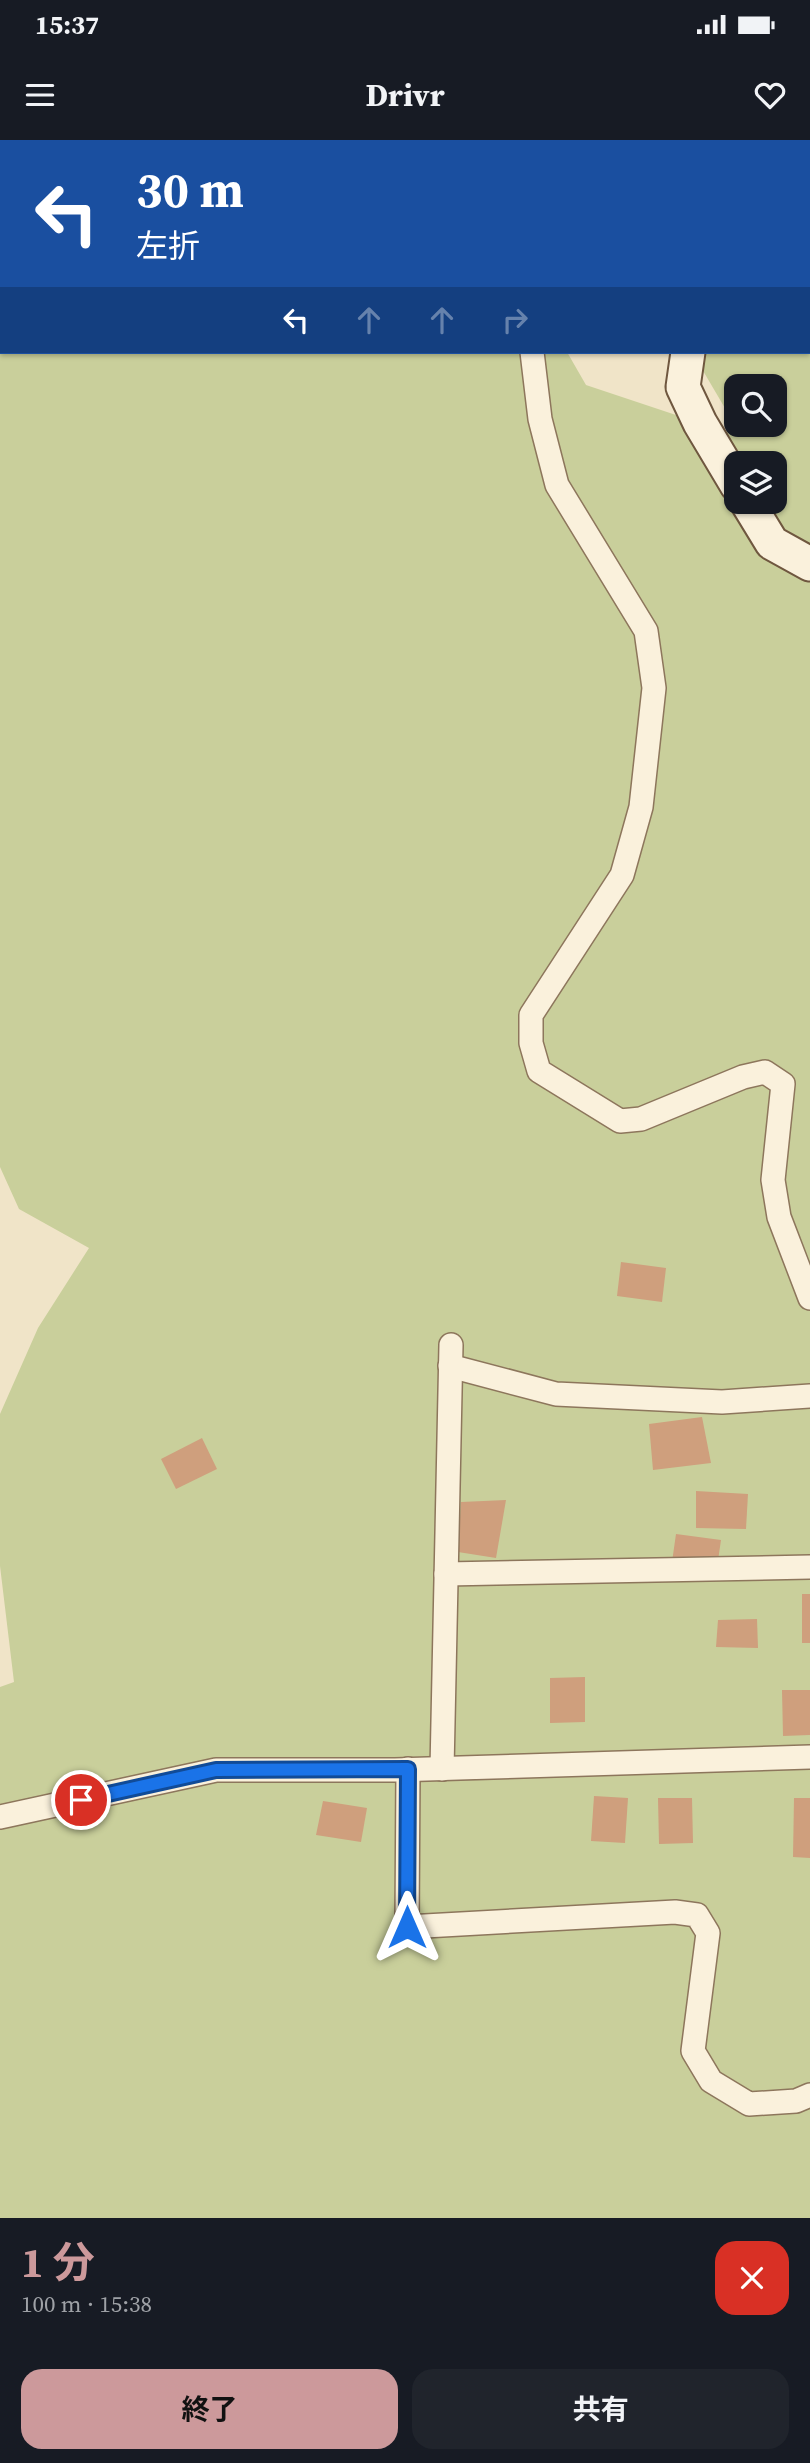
<!DOCTYPE html>
<html lang="ja">
<meta charset="utf-8">
<style>
body{margin:0;font-family:"Source Serif 4","Noto Sans JP",serif;background:#20242c;color:#f1f3f6;height:100vh;display:flex;flex-direction:column;font-size:26px;white-space:nowrap}
*{box-sizing:border-box;margin:0}
p{font-size:23px;color:#9ea1a6}
.icon{flex:none;width:38px;height:38px;fill:none;stroke:currentColor;stroke-width:2;stroke-linecap:round;stroke-linejoin:round}
.map{position:relative;height:2078px;overflow:hidden}
.panel{display:flex;flex-direction:column;background:#171b24;flex:1}
.panel>*{flex:none}
.banner{position:absolute;left:0px;top:0px;width:810px;height:214px;box-shadow:0 2px 5px #0004;background:#1a4fa0;color:#fff;overflow:hidden}
.controls{position:absolute;left:724px;top:234px;display:grid;gap:14px}
.controls a{display:grid;place-items:center;width:63px;height:63px;border-radius:14px;background:#171b24;box-shadow:0 2px 5px #0004;font-size:35px}
.pin{position:absolute;display:grid;place-items:center;width:60px;height:60px;color:#fff;margin:-30px;border:4px solid #fff;border-radius:50%;box-shadow:0 2px 7px #0007}
.me{position:absolute;width:77px;margin:-38px;rotate:0deg;stroke-linejoin:round;filter:drop-shadow(0 0 5px #0008)}
.turn{display:flex;align-items:center;gap:24px;height:147px;padding:0 21px;font-size:32px}
.turn .icon{width:91px;height:91px;stroke-width:2.5}
.turn b{display:block;font-size:49px;line-height:60px}
.lanes{display:flex;align-items:center;height:66px;padding:0 21px;background:#0003;justify-content:center;gap:35px;direction:ltr}
.lanes .off{opacity:.35}
.round{display:grid;place-items:center;flex:none;width:74px;height:74px;border-radius:21px;background:#20242c}
.overview{display:flex;align-items:center;justify-content:space-between;height:119px;padding:0 21px}
h1{font-size:42px;font-weight:700;line-height:52px;color:#cc999b}
.cta{display:flex;gap:14px;margin-top:auto;padding:14px 21px}
.cta a{flex:1;height:80px;border-radius:21px;background:#cc999b;color:#111;font-size:28px;font-weight:700;line-height:80px;text-align:center}
.cta a+a{background:#20242c;color:#f1f3f6}
.status{display:flex;justify-content:space-between;align-items:center;height:49px;padding:0 35px;background:#171b24;direction:ltr}
.status svg{height:19px;fill:currentColor}
header{display:flex;justify-content:space-between;align-items:center;height:91px;padding:0 21px;background:#171b24;font-size:32px;font-weight:700}
.map>svg:first-child{display:block}
.green{fill:#c9cf9b;fill-rule:evenodd}
.building{fill:#cf9f7d}
.lines{fill:none;stroke-linecap:round;stroke-linejoin:round}
.street-casing{stroke:#8d765c;stroke-width:26}
.secondary-casing{stroke:#6f573f;stroke-width:37}
.street{stroke:#faf1dc;stroke-width:23}
.secondary{stroke:#faf1dc;stroke-width:33}
.route-casing{stroke:#114b97;stroke-width:18}
.route{stroke:#1a73e8;stroke-width:12}
</style>
<div class="status"><b>15:37</b><svg viewBox="0 0 49 12"><path d="M0 12V9h3v3zM5 12V6h3v6zM10 12V3h3v9zM15 12V0h3v12zM26 1h20v11H26zM47 4h2v5h-2z"/></svg></div>
<header><svg class="icon" aria-label="menu" viewBox="0 0 24 24"><path d="M4 6h16M4 12h16M4 18h16"/></svg>Drivr<svg class="icon" aria-label="heart" viewBox="0 0 24 24"><path d="M12 20l-8-8c-3-5 5-10 8-4 3-6 11-1 8 4z"/></svg></header>
<div class="map">
<svg width="810" height="2078" viewBox="0 0 810 2078">
<rect width="100%" height="100%" fill="#f0e4c8"/>
<path class="green" d="M0,0H447L448,2H2V212H567L586,245L700,283L742,362H775V324H737L722,320L729,275L692,212H808L810,90V423L777,424L810,430V2078H0V1547L14,1542L0,1426V1274L38,1188L89,1108L19,1069L0,1027ZM737,247H775V285H737Z"/>
<g class="building">
<polygon points="621,1122 666,1128 662,1162 617,1156"/>
<polygon points="702,1277 711,1323 653,1330 649,1284"/>
<polygon points="202,1298 217,1329 176,1349 161,1319"/>
<polygon points="696,1351 748,1354 746,1389 696,1388"/>
<polygon points="506,1360 496,1418 458,1412 461,1362"/>
<polygon points="676,1394 721,1400 716,1434 671,1429"/>
<rect x="802" y="1454" width="8" height="49"/>
<polygon points="757,1479 758,1508 716,1507 718,1480"/>
<polygon points="585,1537 585,1582 550,1583 550,1538"/>
<polygon points="782,1550 810,1550 810,1595 783,1596"/>
<polygon points="594,1656 628,1658 625,1703 591,1701"/>
<polygon points="658,1658 692,1658 693,1703 659,1704"/>
<polygon points="794,1658 810,1658 810,1718 793,1717"/>
<polygon points="323,1661 367,1668 361,1702 316,1695"/>
</g>
<g class="lines">
<defs>
<g id="street">
<polyline points="452,0 453,2"/>
<polyline points="532,212 540,279 557,345 646,491 654,548 641,667 622,735 531,875 531,903 539,931 620,981 641,979 743,937 765,932 783,944 773,1040 779,1077 810,1158"/>
<polyline points="450,1226 556,1254 722,1262 810,1256"/>
<polyline points="446,1434 810,1427"/>
<polyline points="408,1629 407,1787 675,1772 697,1775 708,1793 693,1911 711,1941 749,1964 796,1961 810,1955"/>
<polyline points="442,1629 451,1205"/>
<polyline points="0,1677 216,1630 395,1630 810,1617"/>
</g>
<g id="secondary">
<polyline points="808,91 810,89"/>
<polyline points="688,212 683,247 700,283 737,345"/>
<polyline points="747,362 772,403 810,424"/>
</g>
</defs>
<use href="#street" class="street-casing"/>
<use href="#secondary" class="secondary-casing"/>
<use href="#street" class="street"/>
<use href="#secondary" class="secondary"/>
</g>
<g class="lines">
<defs>
<polyline id="route" points="81,1660 216,1630 408,1629 407,1787"/>
</defs>
<use href="#route" class="route-casing"/>
<use href="#route" class="route"/>
</g>
</svg>
<div class="controls">
<a><svg class="icon" aria-label="search" viewBox="0 0 24 24"><circle cx="10" cy="10" r="6"/><path d="M15 15l6 6"/></svg></a>
<a><svg class="icon" aria-label="layers" viewBox="0 0 24 24"><path d="M12 4l9 5-9 5-9-5zM3 14l9 5 9-5"/></svg></a>
</div>
<div class="pin" style="left:81px;top:1660px;background:#d93025"><svg class="icon" aria-label="arrive" viewBox="0 0 24 24"><path d="M6 21V4h12l-3 4 3 4H6"/></svg></div>
<svg class="me" style="left:407px;top:1787px" viewBox="-20 -20 40 40"><path d="M0-17L14 15 0 8-14 15z" fill="#1a73e8" stroke="#fff" stroke-width="4"/></svg>
<div class="banner">
<div class="turn"><svg class="icon" aria-label="left" viewBox="0 0 24 24"><path d="M17 20v-9H6M10 6l-5 5 5 5"/></svg><div><b>30 m</b>左折</div></div>
<div class="lanes"><svg class="icon" aria-label="left" viewBox="0 0 24 24"><path d="M17 20v-9H6M10 6l-5 5 5 5"/></svg><svg class="icon off" aria-label="ahead" viewBox="0 0 24 24"><path d="M12 20V5M6 11l6-6 6 6"/></svg><svg class="icon off" aria-label="ahead" viewBox="0 0 24 24"><path d="M12 20V5M6 11l6-6 6 6"/></svg><svg class="icon off" aria-label="right" viewBox="0 0 24 24"><path d="M7 20v-9h11M14 6l5 5-5 5"/></svg></div>
</div>
</div>
<section class="panel">
<div class="overview"><div><h1>1 分</h1><p>100 m · 15:38</p></div><a class="round" style="background:#d93025;color:#fff"><svg class="icon" aria-label="close" viewBox="0 0 24 24"><path d="M6 6l12 12M18 6L6 18"/></svg></a></div>
<div class="cta"><a>終了</a><a>共有</a></div>
</section>
